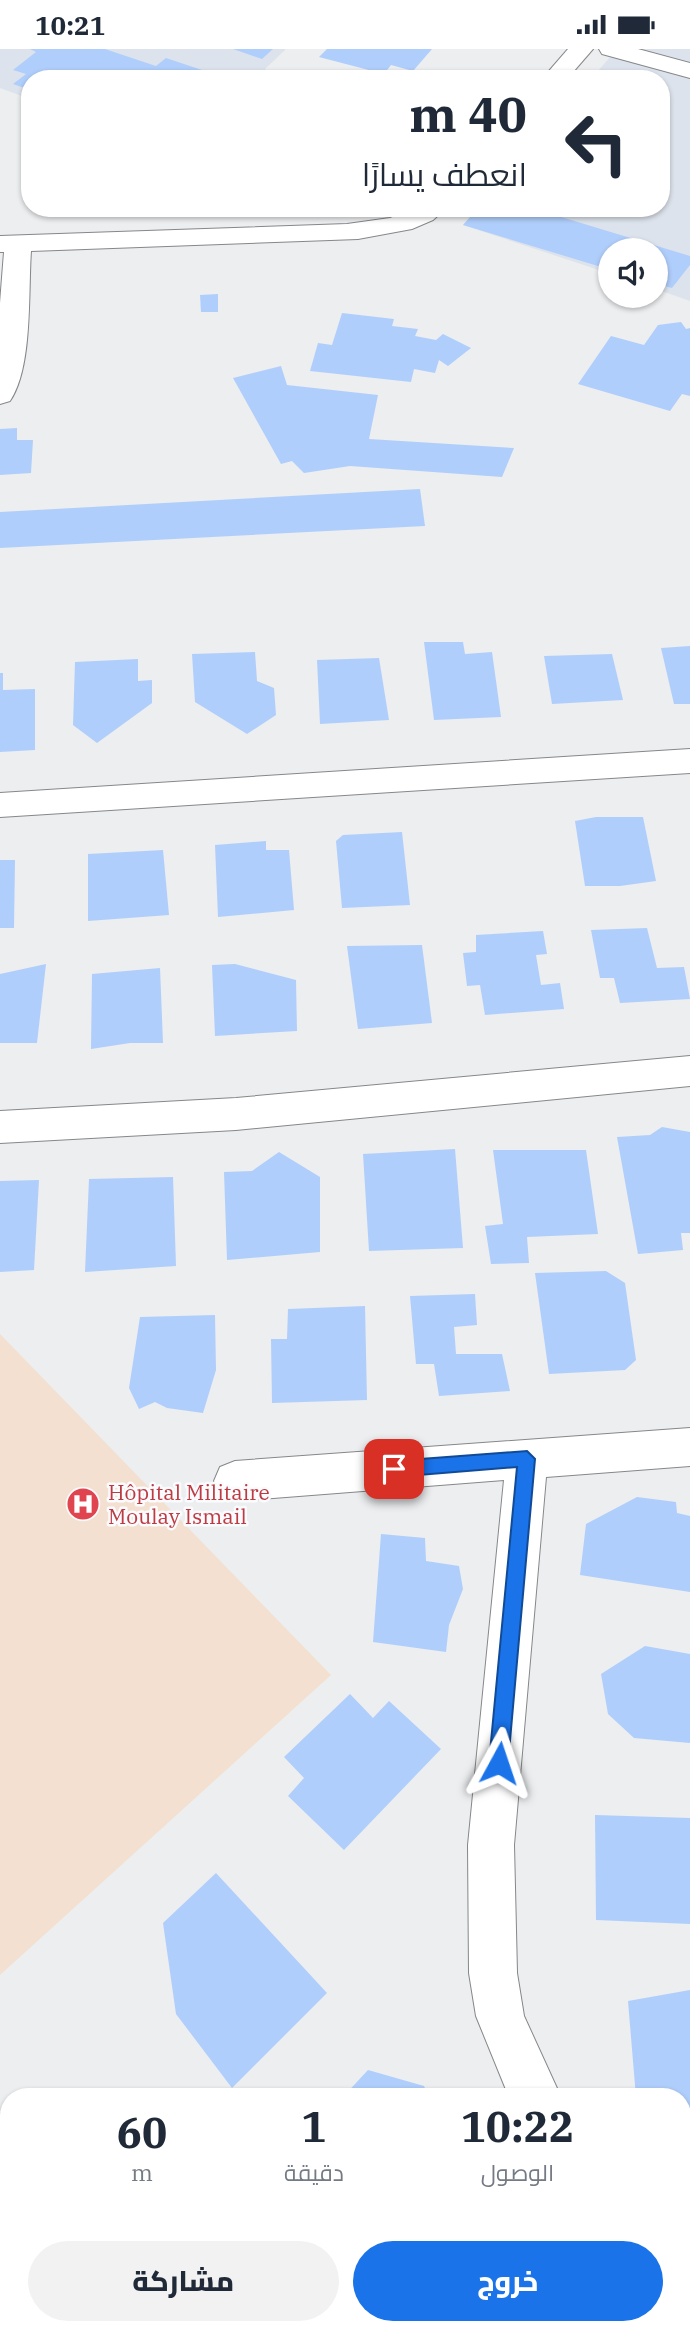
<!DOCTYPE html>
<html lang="ar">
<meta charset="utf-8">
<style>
body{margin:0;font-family:"IBM Plex Serif",Cairo,serif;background:#f2f2f3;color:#1f2937;direction:rtl;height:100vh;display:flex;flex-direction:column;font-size:26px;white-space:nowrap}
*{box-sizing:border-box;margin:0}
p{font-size:23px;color:#747a83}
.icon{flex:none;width:38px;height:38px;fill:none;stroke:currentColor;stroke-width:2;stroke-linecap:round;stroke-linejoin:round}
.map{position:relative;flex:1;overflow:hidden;direction:ltr}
.panel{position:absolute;left:0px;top:2039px;width:691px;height:247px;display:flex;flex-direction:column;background:#fff;border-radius:28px 28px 0 0;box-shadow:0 2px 5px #0004;direction:rtl}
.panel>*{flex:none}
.top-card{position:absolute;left:21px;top:21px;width:649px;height:147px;border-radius:28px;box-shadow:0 2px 5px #0004;direction:rtl;background:#fff;color:#1f2937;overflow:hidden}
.buttons{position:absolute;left:598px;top:189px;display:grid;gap:14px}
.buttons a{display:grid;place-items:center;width:70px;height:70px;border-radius:50%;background:#fff;box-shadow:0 2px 5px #0004;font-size:35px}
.pin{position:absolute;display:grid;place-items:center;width:60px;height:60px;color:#fff;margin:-30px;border-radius:14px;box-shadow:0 4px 10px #0006}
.me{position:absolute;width:77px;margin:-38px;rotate:5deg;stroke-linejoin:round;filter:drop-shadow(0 0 5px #0008)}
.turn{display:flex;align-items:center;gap:24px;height:147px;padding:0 28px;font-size:32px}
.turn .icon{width:91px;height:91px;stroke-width:2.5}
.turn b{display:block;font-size:49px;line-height:60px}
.eta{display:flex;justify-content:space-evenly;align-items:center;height:119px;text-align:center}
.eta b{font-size:42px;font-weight:800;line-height:49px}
.cta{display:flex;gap:14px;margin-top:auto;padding:14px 28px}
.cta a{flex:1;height:80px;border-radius:42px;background:#1a73e8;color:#fff;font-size:28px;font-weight:800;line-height:80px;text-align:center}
.cta a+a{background:#f2f2f3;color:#1f2937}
.status{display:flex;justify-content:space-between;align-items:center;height:49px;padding:0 35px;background:#fff;direction:ltr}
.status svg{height:19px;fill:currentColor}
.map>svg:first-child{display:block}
.built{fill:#dde3ec}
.medical{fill:#f3e0d0}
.building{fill:#b0cefb}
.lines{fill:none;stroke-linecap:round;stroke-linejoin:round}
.street-casing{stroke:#858789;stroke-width:2}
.secondary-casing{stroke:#858789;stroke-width:2}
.street{fill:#fff;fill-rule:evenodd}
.secondary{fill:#fff;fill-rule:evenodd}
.route{fill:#1a73e8;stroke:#114b97;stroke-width:2}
.labels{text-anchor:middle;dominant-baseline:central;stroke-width:5;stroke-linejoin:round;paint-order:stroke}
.health-label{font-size:21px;fill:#be3a42;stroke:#fafbfd;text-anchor:start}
</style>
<div class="status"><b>10:21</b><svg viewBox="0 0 49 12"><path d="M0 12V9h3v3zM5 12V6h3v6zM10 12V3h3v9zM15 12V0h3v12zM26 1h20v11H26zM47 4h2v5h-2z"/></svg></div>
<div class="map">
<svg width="690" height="2285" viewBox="0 0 690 2285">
<rect width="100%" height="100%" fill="#eceef0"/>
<g class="built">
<polygon points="0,0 286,0 265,20 270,30 30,30 30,50 0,39"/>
<polygon points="617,0 690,0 690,252 656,240 656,201 611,201 611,225 463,176 478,159 662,159 662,30 591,30"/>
</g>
<polygon class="medical" points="0,1285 331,1626 0,1926"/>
<g class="building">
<polygon points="30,0 105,0 156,17 166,9 226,29 30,30 30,41 13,35 26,25 13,21 36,3"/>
<polygon points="233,0 273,0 262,10"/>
<polygon points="327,0 432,0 413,22 391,16 384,25 319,8"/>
<polygon points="478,159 552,159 548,164 690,207 690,216 672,239 656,235 656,201 611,201 611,221 463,176"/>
<polygon points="218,245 218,263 201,263 200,246"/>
<polygon points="342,264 394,270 392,277 418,280 415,287 436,291 443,285 471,299 448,317 439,311 435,324 414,320 411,333 310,322 318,294 332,296"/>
<polygon points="681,273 686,280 690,279 690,347 682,345 670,362 578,335 611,287 644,296 658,276"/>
<polygon points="281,317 287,336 378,346 369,390 514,399 502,428 350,417 304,424 292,412 281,415 233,329"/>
<polygon points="17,379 17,391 33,391 31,424 0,426 0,380"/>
<polygon points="420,440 425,477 0,499 0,463"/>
<polygon points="424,593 463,593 465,605 492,603 501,668 434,671"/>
<polygon points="690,597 690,655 674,655 661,599"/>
<polygon points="255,603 257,632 274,639 276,666 247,685 195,653 192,605"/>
<polygon points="612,605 623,651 552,655 544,607"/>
<polygon points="379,609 389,671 320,675 317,611"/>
<polygon points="138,610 138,632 152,631 152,654 97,694 73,676 75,613"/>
<polygon points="0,624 3,624 3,641 35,640 35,701 0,703"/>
<polygon points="596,768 643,768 656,832 620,837 585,837 575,772"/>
<polygon points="402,783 410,856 342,859 336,792 343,786"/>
<polygon points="266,792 266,801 289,801 294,861 218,868 215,796"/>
<polygon points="163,801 169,866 88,872 88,805"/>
<polygon points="0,811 15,811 14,879 0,879"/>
<polygon points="647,879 657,919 684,918 690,950 620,954 614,929 600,929 591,881"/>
<polygon points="543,882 547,905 536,906 541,936 560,934 564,960 485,966 480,936 467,937 463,904 476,903 476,886"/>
<polygon points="422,896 432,974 358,980 347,897"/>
<polygon points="46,915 37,994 0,994 0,925"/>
<polygon points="235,915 296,931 297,982 215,987 212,916"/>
<polygon points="160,919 163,994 130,994 91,1000 92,925"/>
<polygon points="662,1078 690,1083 690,1184 681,1184 683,1201 638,1205 617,1088 650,1086"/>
<polygon points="455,1100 463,1199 369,1202 363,1105"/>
<polygon points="493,1101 586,1101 598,1185 527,1188 529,1214 491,1215 485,1177 503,1175"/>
<polygon points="279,1103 320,1128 320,1203 227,1211 224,1123 252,1122"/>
<polygon points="173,1128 176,1217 85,1223 89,1130"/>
<polygon points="39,1131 34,1221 0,1223 0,1132"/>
<polygon points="606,1222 625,1234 636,1311 625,1321 549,1325 535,1224"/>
<polygon points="475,1245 477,1276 454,1278 456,1305 502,1305 510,1342 439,1347 434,1315 416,1315 410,1247"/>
<polygon points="365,1257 367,1351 272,1354 271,1290 287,1290 288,1260"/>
<polygon points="215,1266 216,1321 203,1364 167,1359 155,1353 139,1360 129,1339 140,1268"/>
<polygon points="637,1448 676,1453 677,1464 690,1467 690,1543 580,1526 586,1475"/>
<polygon points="381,1485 425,1489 426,1512 459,1517 463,1540 449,1576 446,1603 373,1593"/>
<polygon points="645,1597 690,1605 690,1694 634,1689 608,1665 601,1625"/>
<polygon points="350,1645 373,1669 389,1652 441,1700 344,1801 288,1747 304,1729 284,1708"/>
<polygon points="595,1766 690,1769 690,1875 596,1871"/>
<polygon points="216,1824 327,1944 232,2039 176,1965 163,1874"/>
<polygon points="690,1941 690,2082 682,2079 682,2048 636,2048 628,1952"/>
<polygon points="368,2021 424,2037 429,2048 343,2048"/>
<polygon points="416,2277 604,2277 597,2285 423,2285"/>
</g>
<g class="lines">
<defs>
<g id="street">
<polygon points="568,0 593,0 567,30 542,30"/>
<path d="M415,159H446L433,171L412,180L358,190L31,202C28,243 33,318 10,352L0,355V254L4,203H0V187L347,175L390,169Z"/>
<polygon points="690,700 690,724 0,768 0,744"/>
<polygon points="690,1007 690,1037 236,1081 0,1094 0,1062 236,1049"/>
<polygon points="690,1379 690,1417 546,1428 514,1796 517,1924 524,1967 561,2048 509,2048 476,1967 469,1924 468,1796 504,1431 235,1452 220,1446 214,1432 220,1418 235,1412"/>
<polygon points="682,2195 690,2198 690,2256 682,2253"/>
</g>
<polygon id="secondary" points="599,0 638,0 690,14 690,29 602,5"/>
</defs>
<use href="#street" class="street-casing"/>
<use href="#secondary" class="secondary-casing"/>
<use href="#street" class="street"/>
<use href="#secondary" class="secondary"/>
</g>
<polygon class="route" points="527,1402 535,1410 508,1714 506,1720 499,1723 492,1720 489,1714 517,1418 394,1428 385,1420 394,1412"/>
<defs>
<symbol id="hospital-disc" viewBox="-11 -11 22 22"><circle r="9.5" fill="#e0444e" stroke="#fafbfd"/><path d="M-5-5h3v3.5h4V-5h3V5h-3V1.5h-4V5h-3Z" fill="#fff"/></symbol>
</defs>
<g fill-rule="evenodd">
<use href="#hospital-disc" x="64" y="1436" width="38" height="38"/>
</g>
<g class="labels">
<g class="health-label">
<text x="108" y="1443">Hôpital Militaire<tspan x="108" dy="24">Moulay Ismail</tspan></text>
</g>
</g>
</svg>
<div class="buttons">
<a><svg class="icon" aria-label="sound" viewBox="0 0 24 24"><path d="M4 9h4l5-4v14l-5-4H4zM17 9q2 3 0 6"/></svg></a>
</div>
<div class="pin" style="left:394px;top:1420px;background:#d93025"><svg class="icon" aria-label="arrive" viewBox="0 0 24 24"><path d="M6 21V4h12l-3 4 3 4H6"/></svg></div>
<svg class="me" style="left:499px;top:1714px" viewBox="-20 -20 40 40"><path d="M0-17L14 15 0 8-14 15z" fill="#1a73e8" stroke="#fff" stroke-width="4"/></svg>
<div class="top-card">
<div class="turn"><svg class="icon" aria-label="left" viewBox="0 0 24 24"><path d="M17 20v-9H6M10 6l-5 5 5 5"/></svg><div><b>40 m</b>انعطف يسارًا</div></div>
</div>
<section class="panel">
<div class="eta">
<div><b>10:22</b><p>الوصول</p></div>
<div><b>1</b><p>دقيقة</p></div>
<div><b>60</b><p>m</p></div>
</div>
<div class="cta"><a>خروج</a><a>مشاركة</a></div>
</section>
</div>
